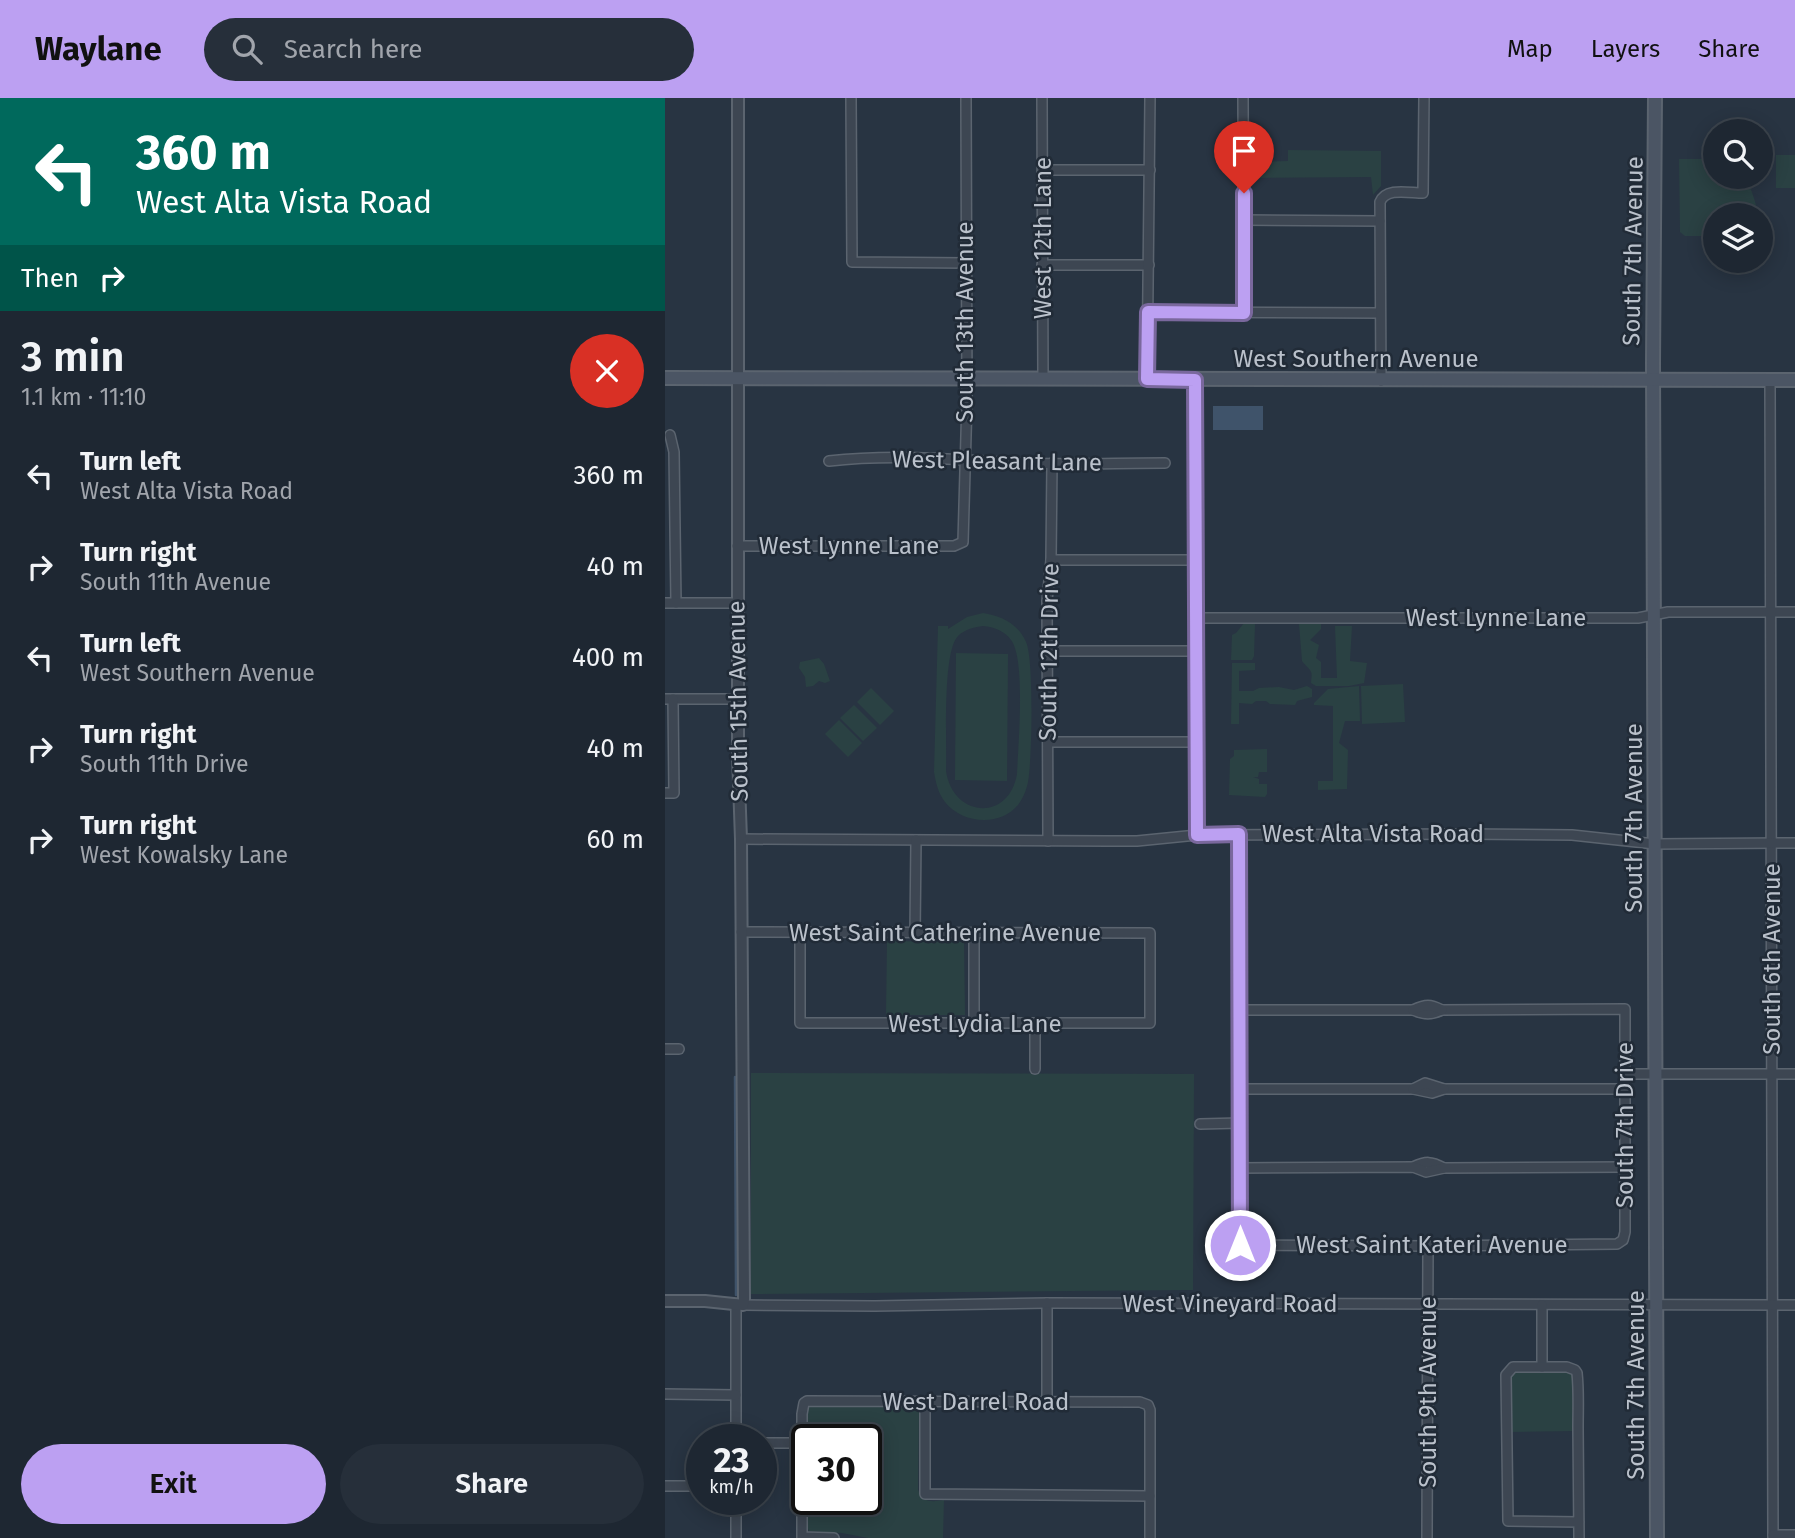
<!DOCTYPE html>
<meta charset="utf-8">
<style>
body{margin:0;font-family:"Fira Sans",sans-serif;background:#262f3a;color:#f1f3f6;height:100vh;display:flex;flex-direction:column;font-size:26px;white-space:nowrap}
*{box-sizing:border-box;margin:0}
p{font-size:23px;color:#a1a5ac}
.icon{flex:none;width:38px;height:38px;fill:none;stroke:currentColor;stroke-width:2;stroke-linecap:round;stroke-linejoin:round}
.map{position:relative;flex:1;overflow:hidden}
.sheet{display:flex;flex-direction:column;background:#1e2732;width:665px}
.sheet>*{flex:none}
.banner{background:#00695c;color:#fff;overflow:hidden}
.tools{position:absolute;left:1038px;top:21px;display:grid;gap:14px}
.tools a{display:grid;place-items:center;width:70px;height:70px;border-radius:50%;background:#1e2732;box-shadow:0 4px 18px #0003,0 0 0 2px #3c444d;font-size:35px}
.speed{position:absolute;left:21px;top:1326px;display:flex;gap:14px;font-size:35px;font-weight:700;text-align:center}
.speed>*{display:grid;place-content:center;width:91px;height:91px;border-radius:50%;background:#1e2732;box-shadow:0 4px 18px #0003,0 0 0 2px #3c444d;line-height:1}
.speed small{font-size:18px;font-weight:400}
.speed .limit{border:4px solid #111;border-radius:10px;background:#fff;color:#111}
.pin{position:absolute;display:grid;place-items:center;width:60px;height:60px;color:#fff;margin:-72px -30px;border-radius:50% 50% 50% 0;rotate:-45deg;box-shadow:0 0 7px #0007}
.pin .icon{rotate:45deg}
.me{position:absolute;width:77px;margin:-38px;rotate:0deg;stroke-linejoin:round;filter:drop-shadow(0 0 5px #0008)}
.turn{display:flex;align-items:center;gap:24px;height:147px;padding:0 21px;font-size:32px}
.turn .icon{width:91px;height:91px;stroke-width:2.5}
.turn b{display:block;font-size:49px;line-height:60px}
.then{display:flex;align-items:center;height:66px;padding:0 21px;background:#0003;gap:14px;font-size:26px}
.round{display:grid;place-items:center;flex:none;width:74px;height:74px;border-radius:37px;background:#262f3a}
.overview{display:flex;align-items:center;justify-content:space-between;height:119px;padding:0 21px}
h1{font-size:42px;font-weight:600;line-height:52px}
.primary-button{display:flex;gap:14px;margin-top:auto;padding:14px 21px}
.primary-button a{flex:1;height:80px;border-radius:42px;background:#bca0f2;color:#111;font-size:28px;font-weight:600;line-height:80px;text-align:center}
.primary-button a+a{background:#262f3a;color:#f1f3f6}
ul{padding:0;list-style:none}
li{display:flex;align-items:center;gap:21px;height:91px;padding:0 21px}
li div{flex:1}
li b{display:block;font-size:26px}
li em{font-style:normal}
header{display:flex;align-items:center;gap:42px;box-sizing:border-box;height:98px;padding:0 35px;background:#bca0f2;color:#111}
header strong{font-size:33px}
nav{display:flex;gap:38px;margin-inline-start:auto;font-size:24px}
.search{width:490px;height:63px;background:#262f3a;display:flex;align-items:center;gap:18px;box-sizing:border-box;padding:0 24px;border-radius:38px;color:#a1a5ac;font-size:26px}
main{display:flex;flex:1;min-height:0}
.map>svg:first-child{display:block}
.green{fill:#2a4143;fill-rule:evenodd}
.water{fill:#3f536a}
.lines{fill:none;stroke-linecap:round;stroke-linejoin:round}
.stream{stroke:#3f536a;stroke-width:2.5}
.minor-casing{stroke:#5b646f;stroke-width:12}
.tertiary-casing{stroke:#5b646f;stroke-width:14}
.secondary-casing{stroke:#5b646f;stroke-width:16}
.minor{stroke:#3d4652;stroke-width:9}
.tertiary{stroke:#3d4652;stroke-width:10}
.secondary{stroke:#4b5564;stroke-width:12}
.route-casing{stroke:#7a689d;stroke-width:18}
.route{stroke:#bca0f2;stroke-width:12}
.labels{text-anchor:middle;dominant-baseline:central;stroke-width:5;stroke-linejoin:round;paint-order:stroke}
.street-label{font-size:24px;fill:#bac1cb;stroke:#212b37}
</style>
<header>
<strong>Waylane</strong>
<div class="search"><svg class="icon" aria-label="search" viewBox="0 0 24 24"><circle cx="10" cy="10" r="6"/><path d="M15 15l6 6"/></svg>Search here</div>
<nav><a>Map</a><a>Layers</a><a>Share</a></nav>
</header>
<main>
<section class="sheet">
<div class="banner">
<div class="turn"><svg class="icon" aria-label="left" viewBox="0 0 24 24"><path d="M17 20v-9H6M10 6l-5 5 5 5"/></svg><div><b>360 m</b>West Alta Vista Road</div></div>
<div class="then">Then<svg class="icon" aria-label="right" viewBox="0 0 24 24"><path d="M7 20v-9h11M14 6l5 5-5 5"/></svg></div>
</div>
<div class="overview"><div><h1>3 min</h1><p>1.1 km · 11:10</p></div><a class="round" style="background:#d93025;color:#fff"><svg class="icon" aria-label="close" viewBox="0 0 24 24"><path d="M6 6l12 12M18 6L6 18"/></svg></a></div>
<ul>
<li><svg class="icon" aria-label="left" viewBox="0 0 24 24"><path d="M17 20v-9H6M10 6l-5 5 5 5"/></svg><div><b>Turn left</b><p>West Alta Vista Road</p></div><em>360 m</em></li>
<li><svg class="icon" aria-label="right" viewBox="0 0 24 24"><path d="M7 20v-9h11M14 6l5 5-5 5"/></svg><div><b>Turn right</b><p>South 11th Avenue</p></div><em>40 m</em></li>
<li><svg class="icon" aria-label="left" viewBox="0 0 24 24"><path d="M17 20v-9H6M10 6l-5 5 5 5"/></svg><div><b>Turn left</b><p>West Southern Avenue</p></div><em>400 m</em></li>
<li><svg class="icon" aria-label="right" viewBox="0 0 24 24"><path d="M7 20v-9h11M14 6l5 5-5 5"/></svg><div><b>Turn right</b><p>South 11th Drive</p></div><em>40 m</em></li>
<li><svg class="icon" aria-label="right" viewBox="0 0 24 24"><path d="M7 20v-9h11M14 6l5 5-5 5"/></svg><div><b>Turn right</b><p>West Kowalsky Lane</p></div><em>60 m</em></li>
</ul>
<div class="primary-button"><a>Exit</a><a>Share</a></div>
</section>
<div class="map">
<svg width="1130" height="1440" viewBox="0 0 1130 1440">
<rect width="100%" height="100%" fill="#283442"/>
<g class="green">
<polygon points="623,52 716,53 716,88 708,97 706,79 586,80 585,64 623,63"/>
<rect x="1111" y="57" width="19" height="33"/>
<path d="M1014,61H1039L1050,66V79C1087,79 1084,84 1094,117H1050V138H1020L1015,134Z"/>
<path d="M318,515C337,518 353,526 361,544C369,560 367,664 363,684C362,690 359,698 355,704C339,729 298,727 280,704C273,695 271,685 269,674L273,528H283V531L302,519ZM318,528C329,529 340,533 346,542C361,561 353,649 352,676C344,724 288,720 281,673C282,647 277,554 293,538C300,531 310,529 318,528Z"/>
<polygon points="579,525 590,526 589,558 587,562 566,562 567,537 571,535"/>
<path d="M634,526H656V531L645,542L654,547L651,560L656,564V580H672L670,528H687L685,563L702,565L699,585L684,588H651L646,585C648,571 646,574 637,563Z"/>
<polygon points="291,555 343,556 342,683 290,682"/>
<polygon points="154,560 159,566 165,583 160,585 154,583 148,588 141,589 140,579 134,570 135,564"/>
<polygon points="567,565 590,565 590,572 574,573 574,593 588,593 594,590 614,589 629,592 642,588 647,591 647,599 632,603 630,607 605,606 601,603 591,603 587,606 574,605 574,626 566,626"/>
<polygon points="738,586 740,624 697,626 696,588"/>
<polygon points="694,588 695,623 680,623 674,645 683,652 682,691 653,692 653,683 668,683 668,608 649,607 649,605 663,591"/>
<polygon points="206,590 229,613 215,627 192,604"/>
<polygon points="189,607 212,630 198,643 175,620"/>
<polygon points="174,622 197,645 183,659 160,636"/>
<polygon points="602,651 602,674 594,674 593,679 588,679 594,681 594,686 602,686 602,696 600,699 564,697 565,661 569,658 569,652"/>
<polygon points="222,843 299,844 300,917 221,917"/>
<polygon points="86,975 529,976 528,1192 86,1196"/>
<polygon points="852,1274 902,1274 907,1276 909,1333 845,1334 846,1281 848,1276"/>
<path d="M150,1307L249,1308L254,1311L253,1392C258,1405 267,1404 279,1402L278,1440H203L177,1435L144,1433L141,1426V1315L142,1310ZM142,1342H201V1402H142Z"/>
</g>
<rect class="water" x="548" y="308" width="50" height="24"/>
<g class="lines">
<polyline class="stream" points="70,979 71,1197"/>
<defs>
<g id="minor">
<polyline points="186,0 187,164 300,165"/>
<polyline points="377,0 378,281"/>
<polyline points="578,0 579,215"/>
<polyline points="378,72 485,72"/>
<polyline points="579,122 715,123"/>
<polyline points="377,167 484,167"/>
<polyline points="483,214 715,215"/>
<polyline points="482,281 485,0"/>
<polyline points="530,282 532,737"/>
<polyline points="1105,282 1108,1440"/>
<path d="M716,283L715,104C721,89 744,95 758,95L759,0"/>
<polyline points="5,337 9,354 11,505"/>
<path d="M164,363C225,356 289,361 350,365C400,367 450,365 500,365"/>
<polyline points="72,448 289,448 298,444 302,302 301,0"/>
<polyline points="386,462 530,462"/>
<polyline points="0,505 72,505"/>
<polyline points="530,520 973,520 1003,514 1130,514"/>
<polyline points="382,553 531,553"/>
<polyline points="0,601 73,601"/>
<polyline points="383,644 531,644"/>
<polyline points="0,695 9,695 8,601"/>
<path d="M574,736L575,1147L763,1148L952,1146L958,1142L960,1134V911L777,912C766,917 760,917 748,912H575"/>
<polyline points="76,741 443,743 472,743 532,737 801,736 907,737 990,746 1130,745"/>
<polyline points="383,743 382,503 386,462 387,365"/>
<polyline points="76,834 485,835 485,925 135,925 135,835"/>
<polyline points="250,835 251,742"/>
<polyline points="309,836 309,926"/>
<path d="M748,912C761,906 765,906 777,912"/>
<polyline points="370,926 370,971"/>
<polyline points="0,951 14,951"/>
<polyline points="960,976 1130,976"/>
<polyline points="575,991 748,991 767,995 779,991 960,991"/>
<polyline points="748,991 760,985 779,991"/>
<polyline points="535,1026 575,1025"/>
<path d="M748,1069C761,1063 766,1063 779,1070"/>
<polyline points="575,1070 748,1069 761,1074 779,1070 960,1069"/>
<polyline points="382,1205 382,1304"/>
<polyline points="71,1206 71,1342"/>
<polyline points="78,1207 210,1208 382,1205 1130,1207"/>
<polyline points="877,1207 877,1269"/>
<polyline points="0,1296 71,1297"/>
<polyline points="260,1303 260,1396 485,1398"/>
<polyline points="96,1345 137,1345"/>
<polyline points="0,1388 37,1388"/>
<polyline points="71,1402 71,1440"/>
<path d="M914,1424L843,1423L841,1277L848,1269H902L910,1272L912,1275C914,1293 913,1312 913,1330C913,1367 914,1403 914,1440"/>
<polyline points="1108,1437 1130,1437"/>
<polyline points="169,1440 137,1439 137,1316 139,1305 142,1303 475,1304 483,1307 485,1312 485,1440"/>
<polyline points="762,1440 763,1148"/>
</g>
<polyline id="tertiary" points="0,1203 40,1203 78,1207 79,1201 76,741 73,657 73,0"/>
<g id="secondary">
<polyline points="990,0 988,265 992,1440"/>
<polyline points="0,280 1130,282"/>
</g>
</defs>
<use href="#minor" class="minor-casing"/>
<use href="#tertiary" class="tertiary-casing"/>
<use href="#secondary" class="secondary-casing"/>
<use href="#minor" class="minor"/>
<use href="#tertiary" class="tertiary"/>
<use href="#secondary" class="secondary"/>
</g>
<g class="lines">
<defs>
<polyline id="route" points="575,1147 574,736 532,737 530,282 482,281 483,214 579,215 579,95"/>
</defs>
<use href="#route" class="route-casing"/>
<use href="#route" class="route"/>
</g>
<g class="labels">
<g class="street-label">
<text transform="translate(378 140) rotate(-90)">West 12th Lane</text>
<text transform="translate(968 153) rotate(-89)">South 7th Avenue</text>
<text transform="translate(300 224) rotate(-90)">South 13th Avenue</text>
<text x="691" y="261">West Southern Avenue</text>
<text transform="translate(332 363) rotate(1)">West Pleasant Lane</text>
<text x="184" y="448">West Lynne Lane</text>
<text x="831" y="520">West Lynne Lane</text>
<text transform="translate(384 554) rotate(-89)">South 12th Drive</text>
<text transform="translate(73 603) rotate(-91)">South 15th Avenue</text>
<text transform="translate(969 720) rotate(-90)">South 7th Avenue</text>
<text x="708" y="736">West Alta Vista Road</text>
<text x="280" y="835">West Saint Catherine Avenue</text>
<text transform="translate(1107 861) rotate(-90)">South 6th Avenue</text>
<text x="310" y="926">West Lydia Lane</text>
<text transform="translate(960 1027) rotate(-90)">South 7th Drive</text>
<text x="767" y="1147">West Saint Kateri Avenue</text>
<text x="565" y="1206">West Vineyard Road</text>
<text transform="translate(971 1287) rotate(-90)">South 7th Avenue</text>
<text transform="translate(763 1294) rotate(-90)">South 9th Avenue</text>
<text x="311" y="1304">West Darrel Road</text>
</g>
</g>
</svg>
<div class="tools">
<a><svg class="icon" aria-label="search" viewBox="0 0 24 24"><circle cx="10" cy="10" r="6"/><path d="M15 15l6 6"/></svg></a>
<a><svg class="icon" aria-label="layers" viewBox="0 0 24 24"><path d="M12 4l9 5-9 5-9-5zM3 14l9 5 9-5"/></svg></a>
</div>
<div class="speed"><div>23<small>km/h</small></div><div class="limit">30</div></div>
<div class="pin" style="left:579px;top:95px;background:#d93025"><svg class="icon" aria-label="arrive" viewBox="0 0 24 24"><path d="M6 21V4h12l-3 4 3 4H6"/></svg></div>
<svg class="me" style="left:575px;top:1147px" viewBox="-20 -20 40 40"><circle r="17" fill="#bca0f2" stroke="#fff" stroke-width="3"/><path d="M0-11L8 9 0 5-8 9z" fill="#fff"/></svg>
</div>
</main>
